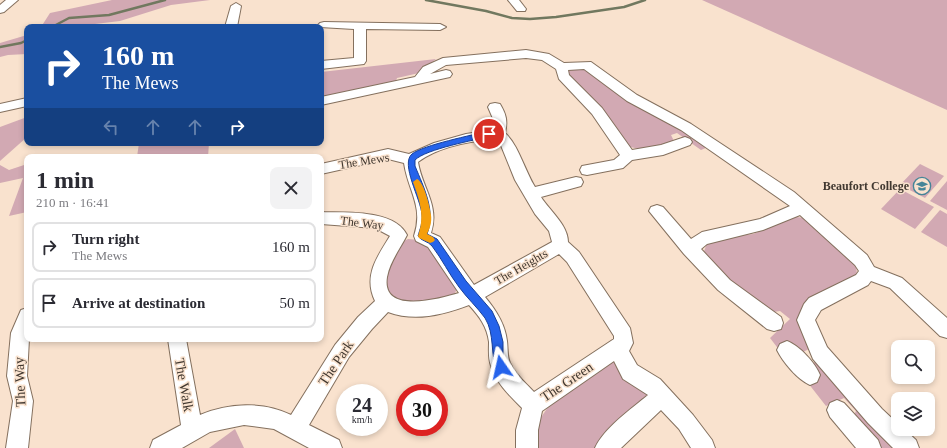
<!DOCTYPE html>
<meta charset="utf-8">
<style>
body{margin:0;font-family:"Times New Roman",serif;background:#f2f2f3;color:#2b2b33;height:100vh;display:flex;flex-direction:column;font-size:15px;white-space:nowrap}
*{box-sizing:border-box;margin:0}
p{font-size:13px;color:#7c7c81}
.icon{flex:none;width:22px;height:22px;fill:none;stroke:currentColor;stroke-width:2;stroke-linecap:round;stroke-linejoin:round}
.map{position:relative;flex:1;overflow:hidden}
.details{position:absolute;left:24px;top:154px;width:300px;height:188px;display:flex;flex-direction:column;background:#fff;border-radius:8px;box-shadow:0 2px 6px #0003}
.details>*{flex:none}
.top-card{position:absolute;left:24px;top:24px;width:300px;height:122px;border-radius:8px;box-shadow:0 2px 6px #0003;background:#1a4fa0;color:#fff;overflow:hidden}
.buttons{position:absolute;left:891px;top:340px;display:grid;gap:8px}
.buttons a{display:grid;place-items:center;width:44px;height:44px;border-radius:8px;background:#fff;box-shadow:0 2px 6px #0003;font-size:20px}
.speed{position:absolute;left:336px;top:384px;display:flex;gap:8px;font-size:20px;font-weight:700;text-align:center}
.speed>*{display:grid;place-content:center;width:52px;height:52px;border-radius:50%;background:#fff;box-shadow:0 2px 6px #0003;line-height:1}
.speed small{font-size:10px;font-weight:400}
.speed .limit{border:6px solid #d22;background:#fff;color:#111}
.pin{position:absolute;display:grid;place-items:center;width:34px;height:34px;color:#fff;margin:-17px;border:2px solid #fff;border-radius:50%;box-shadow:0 1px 4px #0007}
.me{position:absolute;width:44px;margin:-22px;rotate:349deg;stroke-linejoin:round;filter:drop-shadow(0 0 3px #0008)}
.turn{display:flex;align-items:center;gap:14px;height:84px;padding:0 12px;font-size:18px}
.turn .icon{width:52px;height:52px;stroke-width:2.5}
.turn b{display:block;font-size:28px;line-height:34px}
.lanes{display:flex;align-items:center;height:38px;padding:0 12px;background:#0003;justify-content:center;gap:20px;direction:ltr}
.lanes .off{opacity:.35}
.round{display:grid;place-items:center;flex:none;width:42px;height:42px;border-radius:8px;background:#f2f2f3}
.summary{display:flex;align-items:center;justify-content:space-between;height:68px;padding:0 12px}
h1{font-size:24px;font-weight:800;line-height:30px}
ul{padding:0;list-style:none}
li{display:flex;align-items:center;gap:12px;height:50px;margin:0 8px 6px;padding:0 4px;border:2px solid #e1e1e2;border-radius:8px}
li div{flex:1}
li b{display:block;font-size:15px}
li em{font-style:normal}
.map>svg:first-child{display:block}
.green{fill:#d2a9b3}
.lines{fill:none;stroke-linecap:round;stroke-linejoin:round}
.stream{stroke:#71785f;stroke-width:2.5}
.minor-casing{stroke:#84705e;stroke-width:2}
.minor{fill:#fff;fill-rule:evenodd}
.route{fill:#2563eb;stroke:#184099}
.slow{fill:#f59e0b}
.labels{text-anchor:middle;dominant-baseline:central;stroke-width:3;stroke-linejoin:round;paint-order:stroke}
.street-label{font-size:12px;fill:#413830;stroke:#f9e2ce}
.poi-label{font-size:12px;font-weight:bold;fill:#413830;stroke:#f9e2ce;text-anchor:end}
.near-street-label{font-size:14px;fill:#413830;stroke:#f9e2ce}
</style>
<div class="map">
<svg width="947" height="448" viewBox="0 0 947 448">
<rect width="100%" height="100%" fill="#f9e2ce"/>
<g class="green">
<polygon points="112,0 210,0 171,5 120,21 70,27 41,27 50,13"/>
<polygon points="702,0 947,0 947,110"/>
<polygon points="27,35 27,54 8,55 0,57 0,43"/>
<polygon points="436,59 419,73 397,78 396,81 321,98 321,72"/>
<polygon points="573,68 587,69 708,147 701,150 677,133 671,135 674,141 671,144 640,149 625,146 567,78 567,70"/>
<polygon points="27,117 27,137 0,161 0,127"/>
<polygon points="139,143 209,143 208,157 137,157"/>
<polygon points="27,164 27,212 9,216 23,178 0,183 0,165 9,170"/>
<polygon points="920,164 944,176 925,198 900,185"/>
<polygon points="947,181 947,210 930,201"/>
<polygon points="900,189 934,207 915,229 881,209"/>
<polygon points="940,210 947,214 947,247 921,232"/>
<polygon points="796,217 806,218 856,264 857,275 815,296 809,349 803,352 780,351 770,338 790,319 780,311 774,312 756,305 703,254 706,246 708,243 738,236 753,234"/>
<polygon points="408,239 419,240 427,244 457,288 454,296 442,300 408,304 390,297 383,278 402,242"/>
<polygon points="615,360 648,395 648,398 595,448 538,448 538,422 550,404"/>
<polygon points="817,361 899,448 876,448 853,417 856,411 844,398 826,406 808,383 813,363"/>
<polygon points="235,429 244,448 209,448"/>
</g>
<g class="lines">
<g class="stream">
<polyline points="426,0 486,11 512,18 530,19 556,17 624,7 645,0"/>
<polyline points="52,27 69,18 109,15 165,0"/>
<polyline points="0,47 21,43 27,40"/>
</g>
<defs>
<g id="minor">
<polygon points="6,0 18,0 4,12 0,13 0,5"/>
<polygon points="508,0 519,0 526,9 525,11 517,11"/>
<polygon points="236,3 241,6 237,27 225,27 231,6"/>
<polygon points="324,22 440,24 446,27 440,30 366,29 366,61 364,64 321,69 321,61 354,58 354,29 320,27 318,25 320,23"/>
<polygon points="526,50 549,54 564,63 591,62 637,95 691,124 794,192 867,255 874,267 902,278 947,318 947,338 940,336 890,288 871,281 868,285 821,310 815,320 827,347 882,409 898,424 898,429 904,429 916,440 919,448 893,448 868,423 813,359 797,320 804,304 809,298 856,275 859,271 855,265 800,215 763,230 707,244 701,249 730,280 781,317 783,323 781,329 774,331 767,329 718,290 684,254 649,211 651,207 657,205 663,207 691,239 702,232 760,219 790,206 681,130 627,101 584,69 568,70 569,75 602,108 632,150 661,145 685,137 690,139 692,142 690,145 663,155 632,160 623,168 618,169 587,175 582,174 580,170 582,166 614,160 620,155 592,114 559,79 556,69 542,60 526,58 446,65 430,74 446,70 450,71 452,74 450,77 321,105 321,97 415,77 423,67 443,58"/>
<polygon points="27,98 27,106 0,112 0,104"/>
<path d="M495,103L500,104C506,114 508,121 505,133C518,144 525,171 535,187L576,177L581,178L583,182L581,186L541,197C550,211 568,225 568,242L579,252L630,328L633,343L629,351L637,365L660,379L693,415L712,440L715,448H691L679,429L661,410L621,448H595C604,428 631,409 648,395L623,379L614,361L542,411L538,430V448H516V430L522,408C510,396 496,383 491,366C488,358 489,350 489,342C487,326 479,316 469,305C442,315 415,322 388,312L372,329L349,357L309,425L339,440L342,448H309L274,429L244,425L210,432L182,448H150L153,440L181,425L168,339H186L200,415C228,403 263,401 291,415L335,345L358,317L375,301C363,276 377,257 390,236L375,228L321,224V212C346,213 394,209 407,235C400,249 390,261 387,277C381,315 439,299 459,293L428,247L416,241L414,236C424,206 408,191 404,163L388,159L321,174V164L388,149L409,154L434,143L466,134L492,130L494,121L488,107L490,104ZM495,139L500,143L515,180L535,214L549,231L552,242L474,285L440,237L431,233C440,205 422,188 418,162C438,147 470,141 495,139ZM559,254L567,262L614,336V339L534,392C526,383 515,375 510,363C507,356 508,349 507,341C505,324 496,310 485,297Z"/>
<polygon points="27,308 27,339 29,339 27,376 33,401 28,448 6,448 13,401 7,376 11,333 21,310"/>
<path d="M787,341C800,346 815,363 820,375L817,382L810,385C797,379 783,362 777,350L780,344Z"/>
<polygon points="837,400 844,403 878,440 881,448 856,448 830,417 827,410 830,403"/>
</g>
</defs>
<use href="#minor" class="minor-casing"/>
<use href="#minor" class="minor"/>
</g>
<path class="route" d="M489,131L493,134L492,136C475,140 426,149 415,160V166C424,188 436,211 427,234L437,239L466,281L492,311L499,326L503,342V355L507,367L505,371L501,373L497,371C490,354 495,334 485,318C477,307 467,298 459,287C449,274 442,259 432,246C428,241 421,241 418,236C420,229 423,222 422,215C421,199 400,164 412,154C423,145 473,135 489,131Z"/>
<path class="slow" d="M417,179C424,182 430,207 431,215C432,222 430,228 427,234L433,237L435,240L433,242L430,243L419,238L418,236C425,216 420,201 413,182Z"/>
<defs>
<symbol id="school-ring" viewBox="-11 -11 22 22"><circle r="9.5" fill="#f9e2ce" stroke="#458598" stroke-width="1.5"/><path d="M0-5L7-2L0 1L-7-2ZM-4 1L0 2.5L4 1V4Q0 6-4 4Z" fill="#458598"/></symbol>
</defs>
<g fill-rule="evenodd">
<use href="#school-ring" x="912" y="176" width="20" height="20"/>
</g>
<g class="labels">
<g class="street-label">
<text transform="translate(364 161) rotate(-9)">The Mews</text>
<text transform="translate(362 223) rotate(7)">The Way</text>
<text transform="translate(521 267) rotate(-30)">The Heights</text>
</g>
<g class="poi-label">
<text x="909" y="186">Beaufort College</text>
</g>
<g class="near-street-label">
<text transform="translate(336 363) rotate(-56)">The Park</text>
<text transform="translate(20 382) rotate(-92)">The Way</text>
<text transform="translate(567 382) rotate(-34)">The Green</text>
<text transform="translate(184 385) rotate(80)">The Walk</text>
</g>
</g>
</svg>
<div class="buttons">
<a><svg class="icon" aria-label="search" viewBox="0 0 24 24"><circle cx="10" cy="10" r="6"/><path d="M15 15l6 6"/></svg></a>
<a><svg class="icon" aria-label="layers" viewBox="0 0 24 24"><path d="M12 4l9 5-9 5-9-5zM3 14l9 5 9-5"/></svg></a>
</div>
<div class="speed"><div>24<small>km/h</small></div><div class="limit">30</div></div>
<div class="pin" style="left:489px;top:134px;background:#d93025"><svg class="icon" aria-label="arrive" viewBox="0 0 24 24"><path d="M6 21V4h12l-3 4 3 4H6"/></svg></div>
<svg class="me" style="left:501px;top:367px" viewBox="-20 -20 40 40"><path d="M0-17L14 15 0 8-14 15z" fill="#2563eb" stroke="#fff" stroke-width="4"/></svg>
<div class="top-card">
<div class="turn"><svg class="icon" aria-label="right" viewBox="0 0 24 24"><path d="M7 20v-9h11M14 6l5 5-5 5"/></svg><div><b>160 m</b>The Mews</div></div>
<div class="lanes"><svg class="icon off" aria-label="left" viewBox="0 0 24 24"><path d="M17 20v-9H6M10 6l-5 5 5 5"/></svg><svg class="icon off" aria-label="ahead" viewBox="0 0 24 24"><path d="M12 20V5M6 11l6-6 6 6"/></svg><svg class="icon off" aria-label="ahead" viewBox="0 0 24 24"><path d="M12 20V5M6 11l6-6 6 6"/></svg><svg class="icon" aria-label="right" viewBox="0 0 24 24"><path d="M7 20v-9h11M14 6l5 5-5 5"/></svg></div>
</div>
<section class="details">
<div class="summary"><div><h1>1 min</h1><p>210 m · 16:41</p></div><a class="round"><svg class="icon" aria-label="close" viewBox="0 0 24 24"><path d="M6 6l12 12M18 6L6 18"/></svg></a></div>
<ul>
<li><svg class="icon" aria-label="right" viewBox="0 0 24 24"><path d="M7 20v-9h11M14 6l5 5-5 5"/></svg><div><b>Turn right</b><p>The Mews</p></div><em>160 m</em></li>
<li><svg class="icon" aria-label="arrive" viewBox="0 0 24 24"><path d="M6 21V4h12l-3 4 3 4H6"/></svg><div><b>Arrive at destination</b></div><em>50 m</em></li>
</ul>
</section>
</div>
